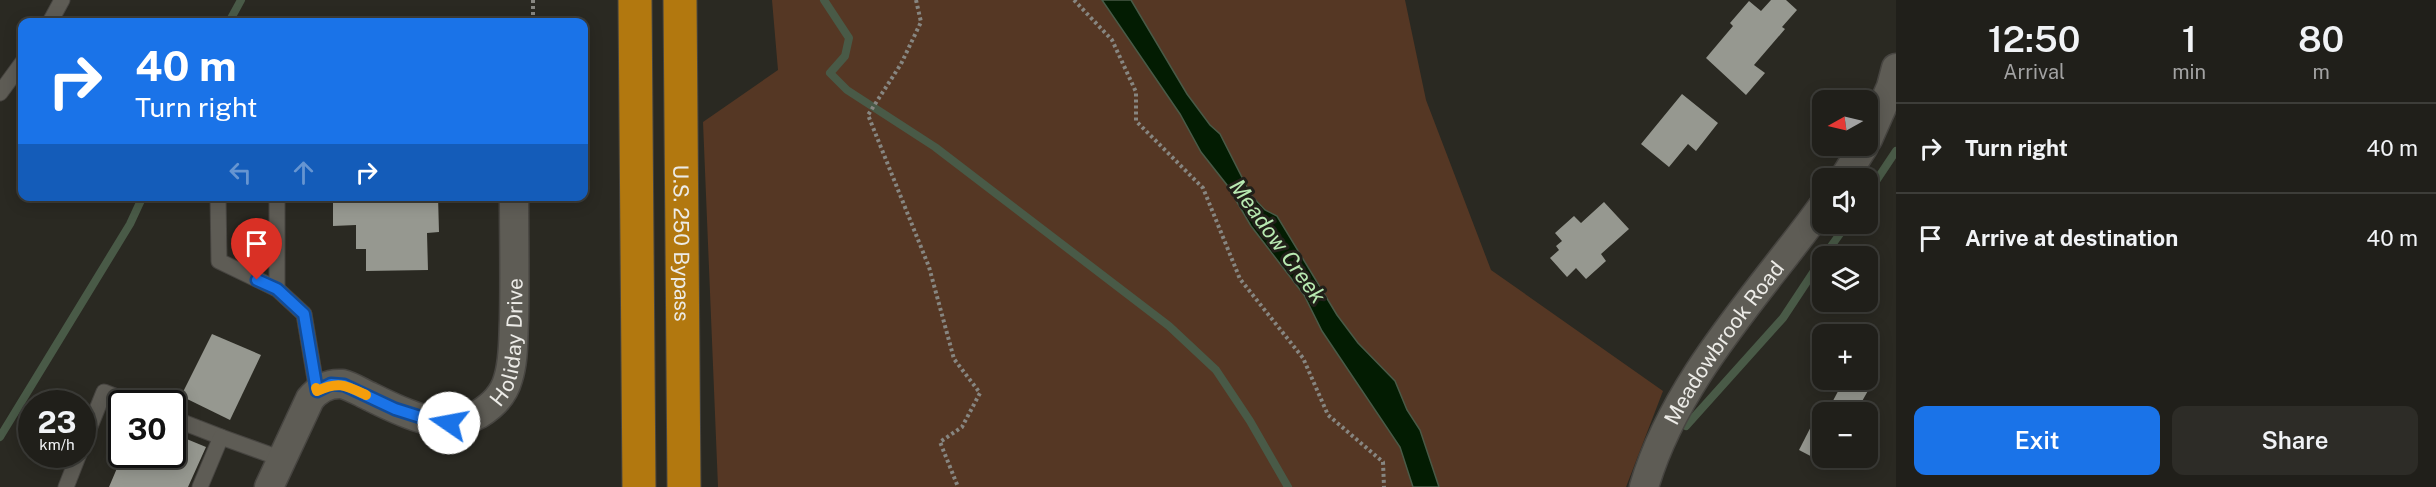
<!DOCTYPE html>
<meta charset="utf-8">
<style>
body{margin:0;font-family:"Public Sans",sans-serif;background:#2d2c27;color:#f1f3f6;height:100vh;display:flex;flex-direction:column;font-size:22px;white-space:nowrap}
*{box-sizing:border-box;margin:0}
p{font-size:20px;color:#a2a2a2}
.icon{flex:none;width:33px;height:33px;fill:none;stroke:currentColor;stroke-width:2;stroke-linecap:round;stroke-linejoin:round}
.map{position:relative;flex:1;overflow:hidden}
.sheet{display:flex;flex-direction:column;background:#201f1a;width:540px}
.sheet>*{flex:none}
.top-card{position:absolute;left:18px;top:18px;width:570px;height:183px;border-radius:12px;box-shadow:0 3px 15px #0003,0 0 0 2px #3d3d39;background:#1a73e8;color:#fff;overflow:hidden}
.needle{width:39px;rotate:262deg}
.buttons{position:absolute;left:1812px;top:90px;display:grid;gap:12px}
.buttons a{display:grid;place-items:center;width:66px;height:66px;border-radius:12px;background:#201f1a;box-shadow:0 3px 15px #0003,0 0 0 2px #3d3d39;font-size:30px}
.speed{position:absolute;left:18px;top:390px;display:flex;gap:12px;font-size:30px;font-weight:700;text-align:center}
.speed>*{display:grid;place-content:center;width:78px;height:78px;border-radius:50%;background:#201f1a;box-shadow:0 3px 15px #0003,0 0 0 2px #3d3d39;line-height:1}
.speed small{font-size:15px;font-weight:400}
.speed .limit{border:3px solid #111;border-radius:9px;background:#fff;color:#111}
.pin{position:absolute;display:grid;place-items:center;width:51px;height:51px;color:#fff;margin:-62px -26px;border-radius:50% 50% 50% 0;rotate:-45deg;box-shadow:0 0 6px #0007}
.pin .icon{rotate:45deg}
.me{position:absolute;width:66px;margin:-33px;rotate:282deg;stroke-linejoin:round;filter:drop-shadow(0 0 4px #0008)}
.turn{display:flex;align-items:center;gap:21px;height:126px;padding:0 18px;font-size:27px}
.turn .icon{width:78px;height:78px;stroke-width:2.5}
.turn b{display:block;font-size:42px;line-height:51px}
.lanes{display:flex;align-items:center;height:57px;padding:0 18px;background:#0003;justify-content:center;gap:30px;direction:ltr}
.lanes .off{opacity:.35}
.eta{display:flex;justify-content:space-evenly;align-items:center;height:102px;text-align:center}
.eta b{font-size:36px;font-weight:600;line-height:42px}
.button{display:flex;gap:12px;margin-top:auto;padding:12px 18px}
.button a{flex:1;height:69px;border-radius:12px;background:#1a73e8;color:#fff;font-size:24px;font-weight:600;line-height:69px;text-align:center}
.button a+a{background:#2d2c27;color:#f1f3f6}
ul{padding:0;list-style:none}
li{display:flex;align-items:center;gap:18px;height:90px;padding:0 18px;border-top:2px solid #3d3d39}
li div{flex:1}
li b{display:block;font-size:22px}
li em{font-style:normal}
main{display:flex;flex:1;min-height:0}
.map>svg:first-child{display:block}
.green{fill:#553724}
.water{fill:#031c02;stroke:#495a47;stroke-width:1.5}
.lines{fill:none;stroke-linecap:round;stroke-linejoin:round}
.stream{stroke:#495a47;stroke-width:8}
.building{fill:#969890}
.lane-casing{stroke:#474541;stroke-width:17}
.street-casing{stroke:#474541;stroke-width:31}
.highway-casing{stroke:#474541;stroke-width:35}
.path{stroke:#878681;stroke-width:4;stroke-dasharray:3 3;stroke-linecap:butt}
.lane{stroke:#5e5c55;stroke-width:15}
.street{stroke:#5e5c55;stroke-width:28}
.highway{stroke:#b2780f;stroke-width:33}
.route-casing{stroke:#114b97;stroke-width:15}
.route{stroke:#1a73e8;stroke-width:10}
.slow{stroke:#f59e0b;stroke-width:10}
.labels{text-anchor:middle;dominant-baseline:central;stroke-width:6;stroke-linejoin:round;paint-order:stroke}
.street-label{font-size:21px;fill:#ecebe7;stroke:#211f19}
.water-label{font-size:22px;font-style:italic;fill:#b8e9b1;stroke:#211f19}
</style>
<main>
<div class="map">
<svg width="1896" height="487" viewBox="0 0 1896 487">
<rect width="100%" height="100%" fill="#2a2922"/>
<polygon class="green" points="772,0 1405,0 1426,100 1491,270 1663,391 1626,487 718,487 703,122 778,70"/>
<polygon class="water" points="1102,0 1131,0 1187,94 1210,125 1220,134 1251,195 1265,210 1277,216 1337,315 1358,343 1395,381 1407,410 1420,430 1439,487 1413,487 1400,447 1322,331 1304,295 1251,226 1227,185 1201,152 1180,114"/>
<g class="lines">
<g class="stream">
<polyline points="824,0 849,38 845,56 830,73 847,90 935,147 1169,326 1216,370 1250,421 1288,487"/>
<polyline points="229,22 241,0"/>
<polyline points="1868,193 1896,151"/>
<polyline points="1824,256 1847,224"/>
<polyline points="1686,426 1783,318 1822,259"/>
<polyline points="0,437 130,224 143,196"/>
</g>
</g>
<g class="building">
<polygon points="1771,0 1786,0 1797,10 1782,27 1785,29 1754,65 1765,73 1746,95 1706,58 1733,26 1730,23 1749,1 1761,11"/>
<polygon points="1682,94 1718,123 1696,151 1688,144 1669,167 1641,144"/>
<polygon points="333,196 438,196 439,232 427,233 428,270 366,271 366,249 356,249 356,225 333,226"/>
<polygon points="1604,202 1629,229 1601,254 1606,261 1586,279 1576,268 1567,277 1550,258 1559,250 1556,246 1562,241 1555,233 1574,216 1581,223"/>
<polygon points="212,334 261,355 230,420 181,396"/>
<polygon points="1844,380 1874,380 1856,412 1827,412"/>
<polygon points="1822,405 1822,462 1799,450"/>
<polygon points="172,433 206,447 188,487 109,487 123,454 172,454"/>
</g>
<g class="lines">
<defs>
<g id="lane">
<polyline points="50,22 62,0"/>
<polyline points="0,93 22,63"/>
<polyline points="218,196 219,261 277,289 304,314 317,391"/>
<polyline points="277,289 277,196"/>
<polyline points="172,418 221,437"/>
<polyline points="82,446 104,392 135,404"/>
<polyline points="66,487 79,454"/>
<polyline points="200,487 221,437 282,459"/>
</g>
<g id="street">
<polyline points="1868,139 1891,87 1896,68"/>
<polyline points="1844,178 1864,146"/>
<path id="s1" d="M269,487L310,399C318,389 328,383 342,384C351,386 362,393 371,397C403,413 444,434 479,414C492,406 504,394 508,379C514,360 513,340 514,320C515,279 514,238 514,196"/>
<path id="s2" d="M1644,487C1675,380 1758,295 1822,207"/>
</g>
<g id="highway">
<polyline points="635,0 639,487"/>
<path id="s3" d="M680,0L684,487"/>
</g>
</defs>
<use href="#lane" class="lane-casing"/>
<use href="#street" class="street-casing"/>
<use href="#highway" class="highway-casing"/>
<g class="path">
<polyline points="533,0 533,22"/>
<polyline points="916,0 921,22 901,64 868,115 929,267 954,359 980,393 962,427 940,442 958,487"/>
<polyline points="1074,0 1112,40 1136,92 1136,121 1203,188 1240,279 1303,358 1328,415 1383,462 1384,487"/>
</g>
<use href="#lane" class="lane"/>
<use href="#street" class="street"/>
<use href="#highway" class="highway"/>
</g>
<g class="lines">
<defs>
<polyline id="route" points="257,280 277,289 304,314 317,391 331,384 344,385 395,409 433,421 449,423"/>
</defs>
<use href="#route" class="route-casing"/>
<use href="#route" class="route"/>
<path class="slow" d="M316,388L317,391C339,381 345,385 366,395"/>
</g>
<g class="labels">
<g class="street-label">
<text stroke="none"><textPath href="#s3" startOffset="243">U.S. 250 Bypass</textPath></text>
<text stroke="none"><textPath href="#s1" startOffset="363">Holiday Drive</textPath></text>
<text stroke="none"><textPath href="#s2" startOffset="166">Meadowbrook Road</textPath></text>
</g>
<g class="water-label">
<text transform="translate(1278 241) rotate(54)">Meadow Creek</text>
</g>
</g>
</svg>
<div class="buttons">
<a><svg class="needle" viewBox="-14 -14 28 28"><path d="M0-13l5 13h-10z" fill="#e53935"/><path d="M0 13l5-13h-10z" fill="#a2a2a2"/></svg></a>
<a><svg class="icon" aria-label="sound" viewBox="0 0 24 24"><path d="M4 9h4l5-4v14l-5-4H4zM17 9q2 3 0 6"/></svg></a>
<a><svg class="icon" aria-label="layers" viewBox="0 0 24 24"><path d="M12 4l9 5-9 5-9-5zM3 14l9 5 9-5"/></svg></a>
<a>+</a>
<a>−</a>
</div>
<div class="speed"><div>23<small>km/h</small></div><div class="limit">30</div></div>
<div class="pin" style="left:257px;top:280px;background:#d93025"><svg class="icon" aria-label="arrive" viewBox="0 0 24 24"><path d="M6 21V4h12l-3 4 3 4H6"/></svg></div>
<svg class="me" style="left:449px;top:423px" viewBox="-20 -20 40 40"><circle r="19" fill="#fff"/><path d="M0-13L10 11 0 6-10 11z" fill="#1a73e8"/></svg>
<div class="top-card">
<div class="turn"><svg class="icon" aria-label="right" viewBox="0 0 24 24"><path d="M7 20v-9h11M14 6l5 5-5 5"/></svg><div><b>40 m</b>Turn right</div></div>
<div class="lanes"><svg class="icon off" aria-label="left" viewBox="0 0 24 24"><path d="M17 20v-9H6M10 6l-5 5 5 5"/></svg><svg class="icon off" aria-label="ahead" viewBox="0 0 24 24"><path d="M12 20V5M6 11l6-6 6 6"/></svg><svg class="icon" aria-label="right" viewBox="0 0 24 24"><path d="M7 20v-9h11M14 6l5 5-5 5"/></svg></div>
</div>
</div>
<section class="sheet">
<div class="eta">
<div><b>12:50</b><p>Arrival</p></div>
<div><b>1</b><p>min</p></div>
<div><b>80</b><p>m</p></div>
</div>
<ul>
<li><svg class="icon" aria-label="right" viewBox="0 0 24 24"><path d="M7 20v-9h11M14 6l5 5-5 5"/></svg><div><b>Turn right</b></div><em>40 m</em></li>
<li><svg class="icon" aria-label="arrive" viewBox="0 0 24 24"><path d="M6 21V4h12l-3 4 3 4H6"/></svg><div><b>Arrive at destination</b></div><em>40 m</em></li>
</ul>
<div class="button"><a>Exit</a><a>Share</a></div>
</section>
</main>
